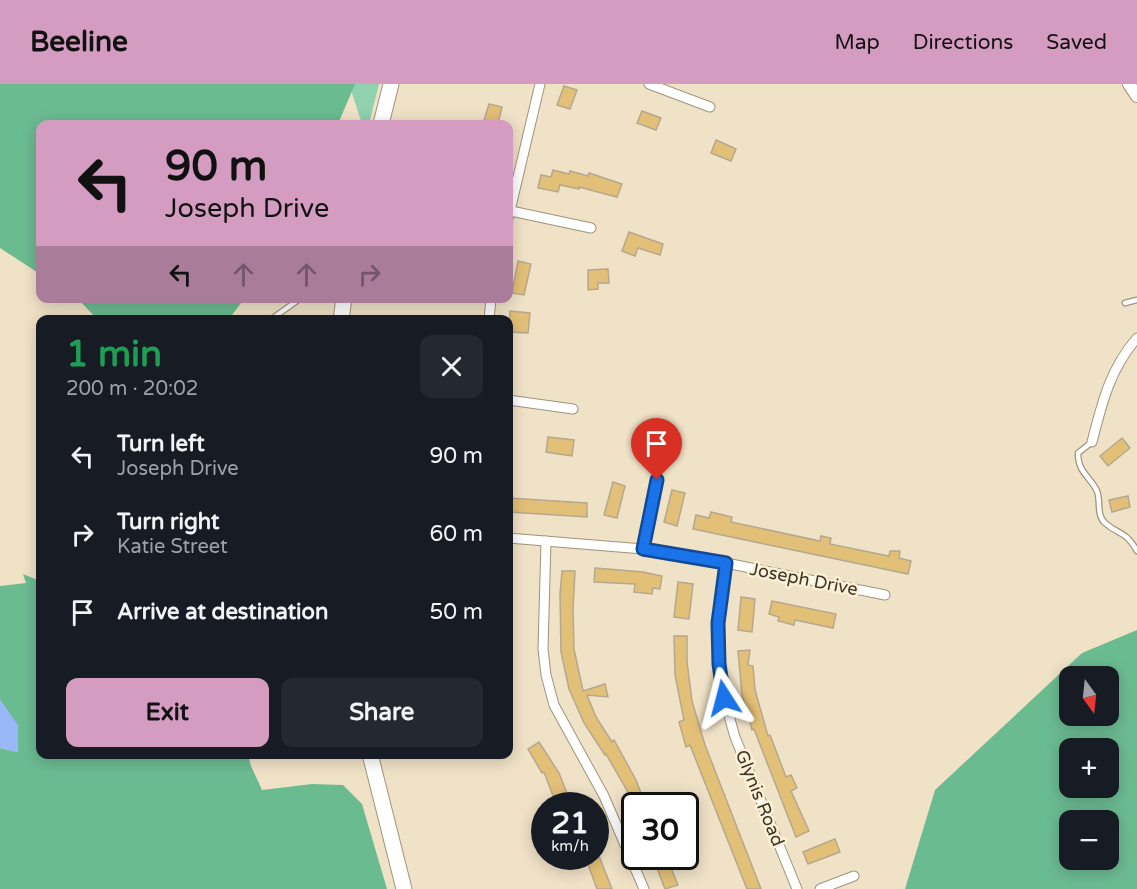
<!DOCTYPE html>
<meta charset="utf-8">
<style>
body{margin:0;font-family:"Varela Round",sans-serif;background:#242831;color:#f1f3f6;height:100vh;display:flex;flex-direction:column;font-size:22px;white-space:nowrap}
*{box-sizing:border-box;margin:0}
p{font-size:20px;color:#9ea1a6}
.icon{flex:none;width:33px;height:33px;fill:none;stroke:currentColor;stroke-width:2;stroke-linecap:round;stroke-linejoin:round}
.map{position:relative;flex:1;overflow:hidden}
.details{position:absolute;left:36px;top:231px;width:477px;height:444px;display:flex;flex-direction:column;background:#171b24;border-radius:12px;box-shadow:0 3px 15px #0003}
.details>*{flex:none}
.guide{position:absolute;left:36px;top:36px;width:477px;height:183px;border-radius:12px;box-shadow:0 3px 15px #0003;background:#d49cc1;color:#111;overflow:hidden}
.needle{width:39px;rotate:165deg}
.tools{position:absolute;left:1059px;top:582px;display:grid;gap:12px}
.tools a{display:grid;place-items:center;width:60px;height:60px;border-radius:12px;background:#171b24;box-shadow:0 3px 15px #0003;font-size:30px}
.speed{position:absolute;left:531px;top:708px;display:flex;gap:12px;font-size:30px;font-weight:700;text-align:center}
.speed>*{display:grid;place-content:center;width:78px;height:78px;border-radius:50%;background:#171b24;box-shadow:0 3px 15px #0003;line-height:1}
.speed small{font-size:15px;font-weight:400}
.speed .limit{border:3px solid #111;border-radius:9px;background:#fff;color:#111}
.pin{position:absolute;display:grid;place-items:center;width:51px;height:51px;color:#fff;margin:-62px -26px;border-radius:50% 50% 50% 0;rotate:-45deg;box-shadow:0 0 6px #0007}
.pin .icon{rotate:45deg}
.me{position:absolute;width:66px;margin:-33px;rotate:351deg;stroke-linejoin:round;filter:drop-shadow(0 0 4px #0008)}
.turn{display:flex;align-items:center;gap:21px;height:126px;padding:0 30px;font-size:27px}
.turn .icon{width:78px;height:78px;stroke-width:2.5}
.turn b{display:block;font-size:42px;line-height:51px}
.lanes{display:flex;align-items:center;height:57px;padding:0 30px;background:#0003;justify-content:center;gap:30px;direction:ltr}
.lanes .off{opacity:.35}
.round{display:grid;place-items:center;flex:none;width:63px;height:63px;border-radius:12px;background:#242831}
.headline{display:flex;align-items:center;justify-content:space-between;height:102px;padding:0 30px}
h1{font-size:36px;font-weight:700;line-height:45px;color:#1e9e55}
.action{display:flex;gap:12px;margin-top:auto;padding:12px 30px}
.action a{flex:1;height:69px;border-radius:12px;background:#d49cc1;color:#111;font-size:24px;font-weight:700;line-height:69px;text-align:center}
.action a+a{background:#242831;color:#f1f3f6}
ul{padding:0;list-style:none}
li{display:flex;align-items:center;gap:18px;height:78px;padding:0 30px}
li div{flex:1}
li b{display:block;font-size:22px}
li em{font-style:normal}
header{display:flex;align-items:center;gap:36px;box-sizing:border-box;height:84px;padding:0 30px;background:#d49cc1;color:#111}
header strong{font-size:28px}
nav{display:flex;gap:33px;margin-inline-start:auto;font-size:21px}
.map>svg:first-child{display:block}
.green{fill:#8fd2ad}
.forest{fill:#6bbb91;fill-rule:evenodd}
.water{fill:#99b8fa}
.building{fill:#e3c077;stroke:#b5a88e;stroke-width:1.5}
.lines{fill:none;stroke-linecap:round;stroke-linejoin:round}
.service-casing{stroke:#a09379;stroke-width:7}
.minor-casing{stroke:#a09379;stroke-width:11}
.tertiary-casing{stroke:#a09379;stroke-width:14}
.primary-casing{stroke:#a09379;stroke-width:17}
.service{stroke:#fff;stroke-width:4.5}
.minor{stroke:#fff;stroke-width:9}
.tertiary{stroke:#fff;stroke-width:12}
.primary{stroke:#fff;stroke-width:15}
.route-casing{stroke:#114b97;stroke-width:15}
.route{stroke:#1a73e8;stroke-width:10}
.labels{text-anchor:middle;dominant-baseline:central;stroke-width:5;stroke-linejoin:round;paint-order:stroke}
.street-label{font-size:18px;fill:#3a352a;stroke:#fdf0d4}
</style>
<header>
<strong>Beeline</strong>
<nav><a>Map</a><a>Directions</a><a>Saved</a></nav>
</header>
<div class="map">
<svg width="1137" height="805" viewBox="0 0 1137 805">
<rect width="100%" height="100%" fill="#f0e2c7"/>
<polygon class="green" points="349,0 379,0 369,40 362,40"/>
<g class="forest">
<polygon points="0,0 355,0 338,40 40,40 40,190 0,164"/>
<polygon points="78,215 244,214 244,215 229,235 98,236"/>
<polygon points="23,490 40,497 40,670 248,671 251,682 262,706 312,700 343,701 362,720 387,805 0,805 0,664 18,668 18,642 0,616 0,502 26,499"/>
<path d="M1137,546V805H905L935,706L1082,569ZM1070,592H1108V632H1070ZM1070,664H1108V704H1070ZM1070,736H1108V776H1070Z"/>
</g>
<polygon class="water" points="0,616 18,641 18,668 0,664"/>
<g class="building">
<polygon points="564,2 577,6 570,25 557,21"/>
<polygon points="489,20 502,23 498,40 483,40"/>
<polygon points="642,27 661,34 656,46 637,39"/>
<polygon points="716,56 736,65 731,77 711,69"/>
<polygon points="553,86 569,90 570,87 588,92 589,89 622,100 617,113 579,103 579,105 560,101 558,108 538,104 541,91 551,93"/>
<polygon points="629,148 663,160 660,171 638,164 635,172 622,167"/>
<polygon points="518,177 531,180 524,211 512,209"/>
<polygon points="608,185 609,199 598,199 598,205 588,206 588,186"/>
<polygon points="510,227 530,229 528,249 509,248"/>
<polygon points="548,353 574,356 572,372 546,368"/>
<polygon points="1122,354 1130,364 1108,382 1100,372"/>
<polygon points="613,398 625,402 617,434 604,431"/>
<polygon points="672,406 685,409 677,442 664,438"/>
<polygon points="1128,412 1130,423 1112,428 1109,416"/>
<polygon points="508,414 587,419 587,433 508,428"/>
<polygon points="711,428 732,433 731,438 820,457 821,452 831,454 830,460 874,469 889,472 890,467 900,467 899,474 911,477 908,490 693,445 696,431 709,434"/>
<polygon points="595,484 643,488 662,492 660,505 653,504 652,510 634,508 635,500 594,498"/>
<polygon points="562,487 575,487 573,525 574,565 583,607 605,600 608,613 587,611 596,633 612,658 614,656 636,696 646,722 631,722 627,710 629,710 606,670 605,671 584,639 569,605 561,568 560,510"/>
<polygon points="678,498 693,500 689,535 674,533"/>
<polygon points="741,513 755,515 752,548 738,546"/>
<polygon points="772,517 836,530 833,544 795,536 794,541 778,537 779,533 769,530"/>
<polygon points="674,552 687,552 687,578 692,617 705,661 761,805 747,805 690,661 686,663 679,638 684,636 675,591"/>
<polygon points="750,566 748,581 753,582 755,606 768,652 770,651 786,693 791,691 797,704 791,707 809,747 796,753 754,645 752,646 742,611 738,567"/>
<polygon points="539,658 559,689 570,717 557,722 544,688 542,689 528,665"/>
<polygon points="835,755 840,768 808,780 803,768"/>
<polygon points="585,772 599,772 612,805 597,805"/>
<polygon points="667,774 678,801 665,805 655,779"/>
</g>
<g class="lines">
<defs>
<g id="service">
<polyline points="1125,219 1137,216"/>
<polyline points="270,236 301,214"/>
<path d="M1092,358L1078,369C1078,389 1090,392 1097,407C1101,417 1096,431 1105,439C1120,452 1125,446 1137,467"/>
</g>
<g id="minor">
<polyline points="649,0 710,23"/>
<polyline points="511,127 591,144"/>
<polyline points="508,135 540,0"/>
<polyline points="489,236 491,214"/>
<polyline points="508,316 573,325"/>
<path d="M1092,358C1102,319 1110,285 1137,254"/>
<polyline points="508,454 643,465 726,479 885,511"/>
<polyline points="546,457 543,565 546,591 554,621 604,712 644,805"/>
<polyline points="643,465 657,396"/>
<polyline points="726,479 718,539 719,580 724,614 735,653 797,805"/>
<polyline points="820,805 854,792"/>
</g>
<polyline id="tertiary" points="1129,0 1137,12"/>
<g id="primary">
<polyline points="381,40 391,0"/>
<polyline points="341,236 344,214"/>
<polyline points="370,670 404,805"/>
</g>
</defs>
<use href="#service" class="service-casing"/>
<use href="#minor" class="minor-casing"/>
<use href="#tertiary" class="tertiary-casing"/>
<use href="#primary" class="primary-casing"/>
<use href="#service" class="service"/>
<use href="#minor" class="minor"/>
<use href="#tertiary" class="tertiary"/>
<use href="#primary" class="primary"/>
</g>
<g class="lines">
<defs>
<polyline id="route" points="657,396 643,465 726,479 718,539 719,580 724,614"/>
</defs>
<use href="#route" class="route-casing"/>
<use href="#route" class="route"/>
</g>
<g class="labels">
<g class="street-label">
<text transform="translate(804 495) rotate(11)">Joseph Drive</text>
<text transform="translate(760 714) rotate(68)">Glynis Road</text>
</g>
</g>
</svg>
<div class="tools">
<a><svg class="needle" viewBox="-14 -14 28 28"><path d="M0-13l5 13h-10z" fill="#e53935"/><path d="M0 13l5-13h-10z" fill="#9ea1a6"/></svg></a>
<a>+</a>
<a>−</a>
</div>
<div class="speed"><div>21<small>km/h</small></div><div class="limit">30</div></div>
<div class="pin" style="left:657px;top:396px;background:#d93025"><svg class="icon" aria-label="arrive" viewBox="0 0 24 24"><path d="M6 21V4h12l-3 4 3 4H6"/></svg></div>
<svg class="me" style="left:724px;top:614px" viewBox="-20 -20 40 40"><path d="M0-17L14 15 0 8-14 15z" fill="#1a73e8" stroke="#fff" stroke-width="4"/></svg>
<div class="guide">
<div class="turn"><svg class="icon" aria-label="left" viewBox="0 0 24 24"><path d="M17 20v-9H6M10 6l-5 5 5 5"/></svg><div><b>90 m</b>Joseph Drive</div></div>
<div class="lanes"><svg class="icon" aria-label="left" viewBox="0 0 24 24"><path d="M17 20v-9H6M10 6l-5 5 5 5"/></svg><svg class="icon off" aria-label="ahead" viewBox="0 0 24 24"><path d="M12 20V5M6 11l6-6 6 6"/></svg><svg class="icon off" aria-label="ahead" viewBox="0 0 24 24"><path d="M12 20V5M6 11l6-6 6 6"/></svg><svg class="icon off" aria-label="right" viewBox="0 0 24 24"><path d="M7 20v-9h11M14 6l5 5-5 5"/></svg></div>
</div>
<section class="details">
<div class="headline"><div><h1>1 min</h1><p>200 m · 20:02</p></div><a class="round"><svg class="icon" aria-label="close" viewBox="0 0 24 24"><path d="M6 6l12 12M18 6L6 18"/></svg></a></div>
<ul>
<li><svg class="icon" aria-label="left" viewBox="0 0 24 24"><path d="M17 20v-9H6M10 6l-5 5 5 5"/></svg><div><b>Turn left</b><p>Joseph Drive</p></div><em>90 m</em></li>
<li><svg class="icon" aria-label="right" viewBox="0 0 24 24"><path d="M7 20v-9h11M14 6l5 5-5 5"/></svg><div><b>Turn right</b><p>Katie Street</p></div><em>60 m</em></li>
<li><svg class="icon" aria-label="arrive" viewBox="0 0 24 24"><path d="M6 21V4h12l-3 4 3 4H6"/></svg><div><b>Arrive at destination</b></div><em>50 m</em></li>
</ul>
<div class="action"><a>Exit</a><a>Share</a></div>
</section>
</div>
